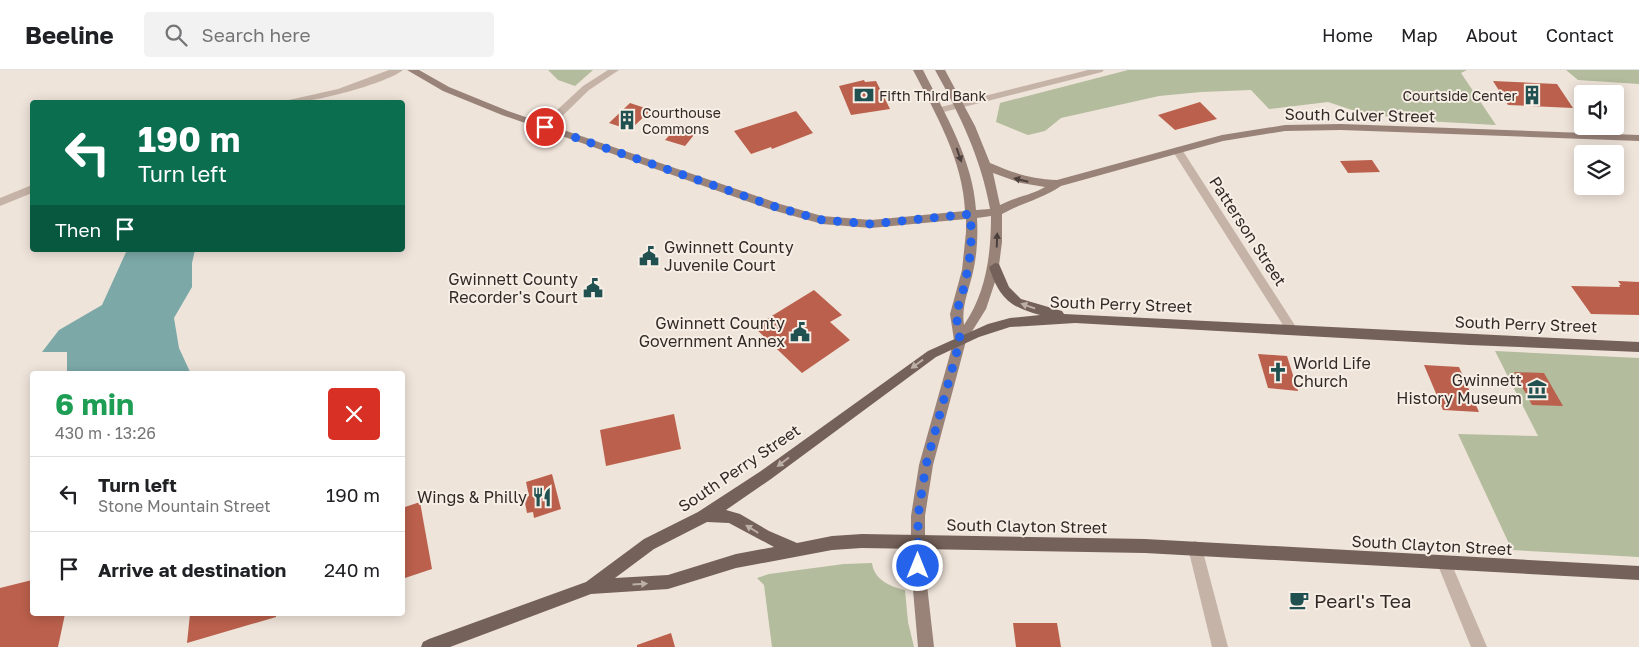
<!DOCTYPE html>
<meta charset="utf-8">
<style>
body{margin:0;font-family:"Golos Text",sans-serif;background:#f2f2f2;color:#202124;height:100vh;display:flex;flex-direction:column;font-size:19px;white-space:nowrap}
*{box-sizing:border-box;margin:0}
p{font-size:16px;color:#757577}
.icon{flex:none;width:28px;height:28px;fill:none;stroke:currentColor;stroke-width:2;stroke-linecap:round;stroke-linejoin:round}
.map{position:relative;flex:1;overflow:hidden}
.sheet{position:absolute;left:30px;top:301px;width:375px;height:245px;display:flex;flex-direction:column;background:#fff;border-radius:5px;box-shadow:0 2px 12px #0003}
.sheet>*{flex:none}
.top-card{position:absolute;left:30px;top:30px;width:375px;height:152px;border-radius:5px;box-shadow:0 2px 12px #0003;background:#0b6e4f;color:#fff;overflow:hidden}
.controls{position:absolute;left:1574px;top:15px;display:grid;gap:10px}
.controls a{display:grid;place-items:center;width:50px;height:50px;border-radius:5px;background:#fff;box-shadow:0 2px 12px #0003;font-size:25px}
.pin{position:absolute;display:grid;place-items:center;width:42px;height:42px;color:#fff;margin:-21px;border:2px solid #fff;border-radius:50%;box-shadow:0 1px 5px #0007}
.me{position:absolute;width:55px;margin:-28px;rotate:0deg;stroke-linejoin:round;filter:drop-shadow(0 0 4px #0008)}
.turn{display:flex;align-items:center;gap:18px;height:105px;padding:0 25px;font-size:22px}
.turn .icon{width:65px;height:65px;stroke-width:2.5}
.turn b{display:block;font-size:35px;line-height:42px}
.then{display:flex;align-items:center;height:48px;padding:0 25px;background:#0003;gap:10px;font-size:19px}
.round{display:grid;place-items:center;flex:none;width:52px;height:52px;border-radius:5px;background:#f2f2f2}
.head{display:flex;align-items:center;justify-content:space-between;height:85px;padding:0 25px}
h1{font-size:30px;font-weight:700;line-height:38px;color:#1e9e55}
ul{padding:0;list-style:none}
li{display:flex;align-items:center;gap:15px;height:75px;padding:0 25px;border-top:1px solid #e0e0e0}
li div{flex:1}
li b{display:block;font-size:19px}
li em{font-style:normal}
header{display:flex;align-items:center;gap:30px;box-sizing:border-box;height:70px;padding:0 25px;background:#fff;border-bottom:1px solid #e0e0e0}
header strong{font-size:24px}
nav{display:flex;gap:28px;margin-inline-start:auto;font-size:18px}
.search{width:350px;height:45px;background:#f2f2f2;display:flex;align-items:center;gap:12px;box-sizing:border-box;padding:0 18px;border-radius:5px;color:#757577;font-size:19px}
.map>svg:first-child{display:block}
.green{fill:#b3bc9c}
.water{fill:#7ca9a8}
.building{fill:#bb604c}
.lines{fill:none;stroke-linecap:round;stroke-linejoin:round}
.street{fill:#c6b3a7;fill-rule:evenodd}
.secondary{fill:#998379;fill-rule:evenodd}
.primary{fill:#746159;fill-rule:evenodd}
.oneway{fill:#4c403c}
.oneway2{fill:#bcafa7}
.route{stroke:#2563eb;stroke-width:9;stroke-dasharray:0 16.2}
.labels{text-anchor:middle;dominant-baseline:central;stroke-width:4;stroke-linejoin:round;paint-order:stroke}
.far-poi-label{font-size:14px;fill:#332a27;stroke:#f7eee6;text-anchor:start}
.street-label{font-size:16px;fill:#332a27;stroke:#f7eee6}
.poi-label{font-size:16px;fill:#332a27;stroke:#f7eee6;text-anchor:end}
.near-poi-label{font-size:19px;fill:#332a27;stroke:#f7eee6;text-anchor:start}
</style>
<header>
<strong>Beeline</strong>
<div class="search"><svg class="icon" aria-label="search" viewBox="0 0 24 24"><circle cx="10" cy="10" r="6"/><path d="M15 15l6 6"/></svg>Search here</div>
<nav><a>Home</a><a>Map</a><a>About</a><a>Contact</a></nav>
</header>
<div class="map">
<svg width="1639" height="577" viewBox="0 0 1639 577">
<rect width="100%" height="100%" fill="#efe4da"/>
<g class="green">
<polygon points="548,0 593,0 575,16 558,10"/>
<polygon points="1128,0 1467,0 1461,3 1496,55 1407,50 1352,40 1328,32 1269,39 1251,20 1201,22 1159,26 1061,48 1045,61 1028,65 996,52 1000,33"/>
<polygon points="1566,0 1639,0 1639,14 1578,10"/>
<polygon points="1495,281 1639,288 1639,487 1512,480 1458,364 1538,366"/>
<path d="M872,493C874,510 891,517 905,520L908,552L914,577H772L764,515L757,508L769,504L844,494Z"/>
</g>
<polygon class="water" points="127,180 195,180 192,193 192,217 174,248 179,278 191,304 67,304 67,282 42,282 59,260 102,235"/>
<g class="building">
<polygon points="864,10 865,12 876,11 890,39 851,45 839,16"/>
<polygon points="1493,11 1557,14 1573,38 1508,35"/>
<polygon points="1200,32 1217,49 1175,60 1158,45"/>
<polygon points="630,33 651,40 630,60 609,53"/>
<polygon points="796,41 813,63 772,79 771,77 751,84 734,61"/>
<polygon points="680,54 698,60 685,76 665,70"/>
<polygon points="1372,90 1380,102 1348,103 1340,91"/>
<polygon points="1618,211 1639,212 1639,245 1591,244 1571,216 1620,217 1619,215 1621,215"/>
<polygon points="814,220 842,245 830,252 850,270 802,303 754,257"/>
<polygon points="1258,284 1287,286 1298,321 1268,318"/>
<polygon points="1424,295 1459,297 1479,342 1443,340"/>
<polygon points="1514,302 1544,303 1563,336 1532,335"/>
<polygon points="674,344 681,379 606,396 600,360"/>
<polygon points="552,404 561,439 534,448 533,442 527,443 524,428 529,426 526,412"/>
<polygon points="420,432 432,499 402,509 402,438"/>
<polygon points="32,510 32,544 65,544 58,577 0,577 0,518"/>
<polygon points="190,544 276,544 276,547 187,573"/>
<polygon points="1013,553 1057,553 1061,577 1016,577"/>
<polygon points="671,563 675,577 637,577 637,575"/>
</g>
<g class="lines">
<g class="street">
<path d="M389,0H403C388,13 307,35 287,32L289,30L338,19Z"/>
<polygon points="608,0 619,0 589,20 549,59 541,59 541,55 583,16"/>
<polygon points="1088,0 1104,0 1102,2 940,43 935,40 937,38"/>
<polygon points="1177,77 1181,78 1296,257 1298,260 1296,263 1288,263 1172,80"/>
<polygon points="32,115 32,123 0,136 0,128"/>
<polygon points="1195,471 1200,473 1202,478 1228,577 1212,577 1188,478 1190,473"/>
<polygon points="1444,486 1449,488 1487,577 1471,577 1437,493 1439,488"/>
</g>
<path class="secondary" d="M407,0H419L449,17L508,41L780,134L822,146L871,150L965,141C963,91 936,44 913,0H923C945,44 973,90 976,140L990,139C981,88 960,45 935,0H945L975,56L990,93C1014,103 1030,109 1057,110L1222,65L1285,55L1341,54L1639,65V71L1341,60L1285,61L1223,71L1061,116C1042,129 1021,133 1002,144V172L998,203L986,239L966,271L933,395L925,446V497L934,577H918L911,497V446L919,395L954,270L950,244L962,200L966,162V149L871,158L822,154L772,140L502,45L443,21ZM993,103L1021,113L1045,117C1032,125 1015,127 1000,135ZM991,146C991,185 986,223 964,255C961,237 969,220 973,202C977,185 978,165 977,148Z"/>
<path class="primary" d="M995,193L999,194L1009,217L1021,229L1062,241L1064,244L1639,272V282L1469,275L1075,253L1010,257L979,267L936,287L771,409L726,440L740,444L769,461L797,473L832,466L862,464L1145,469L1639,496V510L1145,483L862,478L832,480L736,498L668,519L591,524L450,577H421L423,572L429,569L586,512L644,469L698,442L761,401L928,281L988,254L1010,248L1040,245C1009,237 999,227 989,197ZM707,452L729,453L774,477L736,484L668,505L615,508L654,479Z"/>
</g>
<defs><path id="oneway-solid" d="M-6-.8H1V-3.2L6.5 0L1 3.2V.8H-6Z" transform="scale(1.25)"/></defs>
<g class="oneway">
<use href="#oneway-solid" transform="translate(959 85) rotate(71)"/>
<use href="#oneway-solid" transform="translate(1021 110) rotate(-166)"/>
<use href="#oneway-solid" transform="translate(997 170) rotate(-88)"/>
</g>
<g class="oneway2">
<use href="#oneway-solid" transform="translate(1028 236) rotate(-161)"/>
<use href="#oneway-solid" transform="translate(917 294) rotate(144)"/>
<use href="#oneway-solid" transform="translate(783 392) rotate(143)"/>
<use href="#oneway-solid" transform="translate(752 459) rotate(-148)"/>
<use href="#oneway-solid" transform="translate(640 514) rotate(-4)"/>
</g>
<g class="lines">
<polyline class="route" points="545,57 776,137 822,150 871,154 971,144 971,180 965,214 956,244 960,270 926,395 918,446 918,496"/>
</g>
<defs>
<symbol id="bank-bare" viewBox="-9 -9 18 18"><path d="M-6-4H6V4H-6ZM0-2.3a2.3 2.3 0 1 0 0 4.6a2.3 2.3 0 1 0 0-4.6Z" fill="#215050" stroke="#f7eee6" stroke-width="2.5" paint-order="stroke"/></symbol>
<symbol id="building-bare" viewBox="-9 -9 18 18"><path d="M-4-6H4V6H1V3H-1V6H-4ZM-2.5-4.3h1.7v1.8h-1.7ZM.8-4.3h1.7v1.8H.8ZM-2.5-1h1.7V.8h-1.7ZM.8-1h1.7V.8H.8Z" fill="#215050" stroke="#f7eee6" stroke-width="2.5" paint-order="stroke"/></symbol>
<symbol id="civic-bare" viewBox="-9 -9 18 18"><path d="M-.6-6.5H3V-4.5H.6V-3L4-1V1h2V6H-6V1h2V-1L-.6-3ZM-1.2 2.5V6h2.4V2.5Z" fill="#215050" stroke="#f7eee6" stroke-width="2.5" paint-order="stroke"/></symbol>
<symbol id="church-bare" viewBox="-9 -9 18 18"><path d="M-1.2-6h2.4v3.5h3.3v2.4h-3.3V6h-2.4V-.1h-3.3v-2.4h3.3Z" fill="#215050" stroke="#f7eee6" stroke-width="2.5" paint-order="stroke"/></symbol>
<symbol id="museum-bare" viewBox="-9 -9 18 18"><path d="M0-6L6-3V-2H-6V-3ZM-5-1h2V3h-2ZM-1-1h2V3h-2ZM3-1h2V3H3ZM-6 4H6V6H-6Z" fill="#215050" stroke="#f7eee6" stroke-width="2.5" paint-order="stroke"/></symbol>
<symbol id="restaurant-bare" viewBox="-9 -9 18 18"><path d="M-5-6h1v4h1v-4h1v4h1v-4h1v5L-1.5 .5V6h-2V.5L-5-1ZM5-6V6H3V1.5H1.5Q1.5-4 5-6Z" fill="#215050" stroke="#f7eee6" stroke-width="2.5" paint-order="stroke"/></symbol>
<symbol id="cafe-bare" viewBox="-9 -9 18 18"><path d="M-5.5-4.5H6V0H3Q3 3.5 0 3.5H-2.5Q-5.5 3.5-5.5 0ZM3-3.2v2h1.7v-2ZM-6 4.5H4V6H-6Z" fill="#215050" stroke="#f7eee6" stroke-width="2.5" paint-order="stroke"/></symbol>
</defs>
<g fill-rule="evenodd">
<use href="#bank-bare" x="850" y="11" width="28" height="28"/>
<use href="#building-bare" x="1518" y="11" width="28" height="28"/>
<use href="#building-bare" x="613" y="36" width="28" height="28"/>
<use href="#civic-bare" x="635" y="172" width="28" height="28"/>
<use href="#civic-bare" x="579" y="204" width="28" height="28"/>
<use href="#civic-bare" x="786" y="248" width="28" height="28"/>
<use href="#church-bare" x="1264" y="288" width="28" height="28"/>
<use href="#museum-bare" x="1523" y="305" width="28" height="28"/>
<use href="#restaurant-bare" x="528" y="413" width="28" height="28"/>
<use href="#cafe-bare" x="1285" y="516" width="28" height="28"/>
</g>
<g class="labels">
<g class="far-poi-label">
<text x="879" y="25">Fifth Third Bank</text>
<text x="1517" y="25" text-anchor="end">Courtside Center</text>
<text x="642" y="42">Courthouse<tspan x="642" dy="16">Commons</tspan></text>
</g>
<g class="street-label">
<text transform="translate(1360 45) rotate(1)">South Culver Street</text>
<text transform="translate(1248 161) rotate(57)">Patterson Street</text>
<text transform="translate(1121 234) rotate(2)">South Perry Street</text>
<text transform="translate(1526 254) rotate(2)">South Perry Street</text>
<text transform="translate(739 398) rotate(-34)">South Perry Street</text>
<text transform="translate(1027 456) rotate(1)">South Clayton Street</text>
<text transform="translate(1432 475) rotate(3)">South Clayton Street</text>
</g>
<g class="poi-label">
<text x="664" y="177" text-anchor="start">Gwinnett County<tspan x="664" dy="18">Juvenile Court</tspan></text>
<text x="578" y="209">Gwinnett County<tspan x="578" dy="18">Recorder's Court</tspan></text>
<text x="785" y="253">Gwinnett County<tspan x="785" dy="18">Government Annex</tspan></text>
<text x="1293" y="293" text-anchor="start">World Life<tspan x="1293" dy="18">Church</tspan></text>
<text x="1522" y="310">Gwinnett<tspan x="1522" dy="18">History Museum</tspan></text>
<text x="527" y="427">Wings &amp; Philly</text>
</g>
<g class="near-poi-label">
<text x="1314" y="530">Pearl's Tea</text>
</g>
</g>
</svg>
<div class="controls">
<a><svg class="icon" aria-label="sound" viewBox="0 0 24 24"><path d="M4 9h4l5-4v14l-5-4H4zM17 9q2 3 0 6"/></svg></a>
<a><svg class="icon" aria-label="layers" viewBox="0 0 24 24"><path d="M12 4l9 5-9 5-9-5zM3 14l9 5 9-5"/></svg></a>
</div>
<div class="pin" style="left:545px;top:57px;background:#d93025"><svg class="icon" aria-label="arrive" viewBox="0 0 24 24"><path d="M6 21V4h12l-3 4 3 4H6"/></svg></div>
<svg class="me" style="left:918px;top:496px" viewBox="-20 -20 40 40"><circle r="17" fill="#2563eb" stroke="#fff" stroke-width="3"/><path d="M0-11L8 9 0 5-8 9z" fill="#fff"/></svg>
<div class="top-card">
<div class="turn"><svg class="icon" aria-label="left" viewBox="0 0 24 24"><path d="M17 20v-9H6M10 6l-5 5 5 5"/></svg><div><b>190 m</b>Turn left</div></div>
<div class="then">Then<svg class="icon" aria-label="arrive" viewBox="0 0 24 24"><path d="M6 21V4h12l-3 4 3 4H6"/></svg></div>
</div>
<section class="sheet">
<div class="head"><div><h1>6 min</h1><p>430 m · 13:26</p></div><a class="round" style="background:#d93025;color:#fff"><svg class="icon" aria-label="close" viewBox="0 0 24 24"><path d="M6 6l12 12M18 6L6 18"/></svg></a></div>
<ul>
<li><svg class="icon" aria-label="left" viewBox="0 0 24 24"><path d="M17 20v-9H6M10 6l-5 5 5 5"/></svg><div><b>Turn left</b><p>Stone Mountain Street</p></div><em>190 m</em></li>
<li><svg class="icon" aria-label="arrive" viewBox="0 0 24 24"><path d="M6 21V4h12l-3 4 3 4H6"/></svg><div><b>Arrive at destination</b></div><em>240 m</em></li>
</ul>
</section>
</div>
